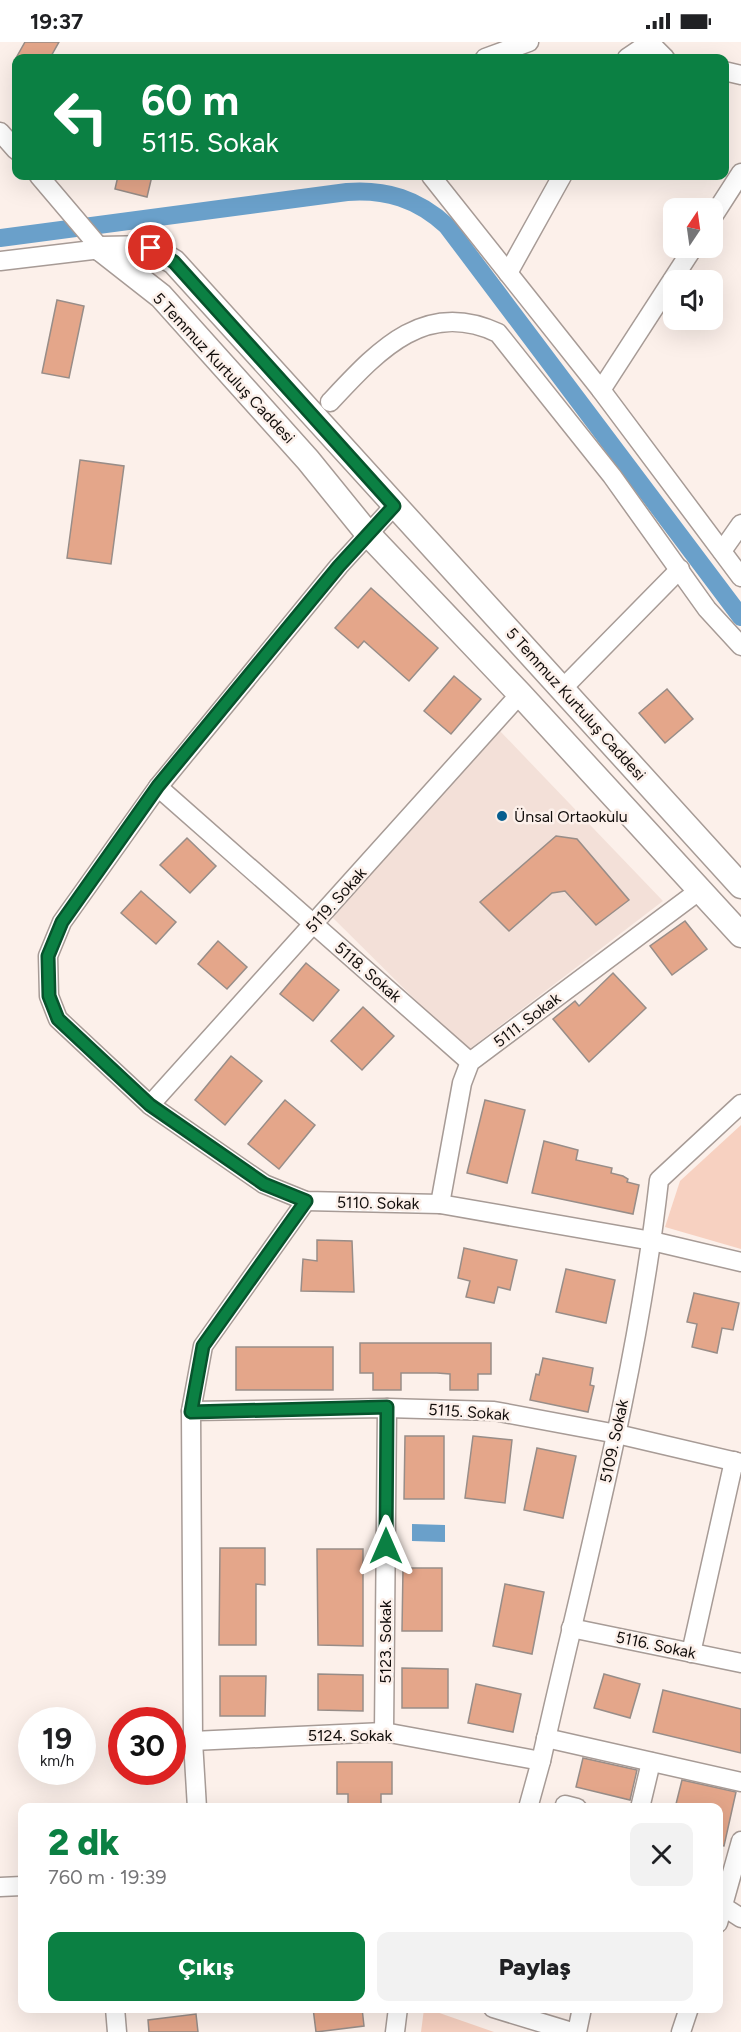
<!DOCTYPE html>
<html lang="tr">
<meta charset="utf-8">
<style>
body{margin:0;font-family:Figtree,sans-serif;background:#f2f2f2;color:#202124;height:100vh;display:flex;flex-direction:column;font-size:22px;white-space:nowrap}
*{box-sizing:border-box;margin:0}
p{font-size:20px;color:#757577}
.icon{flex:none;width:33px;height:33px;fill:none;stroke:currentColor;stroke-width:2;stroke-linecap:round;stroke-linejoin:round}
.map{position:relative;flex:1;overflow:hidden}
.side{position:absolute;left:18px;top:1761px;width:705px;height:210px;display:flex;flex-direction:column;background:#fff;border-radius:12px;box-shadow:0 6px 24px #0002}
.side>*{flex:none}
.top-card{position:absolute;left:12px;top:12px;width:717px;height:126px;border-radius:12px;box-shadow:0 6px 24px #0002;background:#0b8043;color:#fff;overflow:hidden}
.needle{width:39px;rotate:13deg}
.buttons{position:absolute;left:663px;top:156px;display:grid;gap:12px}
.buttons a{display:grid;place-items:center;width:60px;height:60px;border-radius:12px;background:#fff;box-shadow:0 6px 24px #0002;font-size:30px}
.speed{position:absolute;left:18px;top:1665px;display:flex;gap:12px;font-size:30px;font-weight:700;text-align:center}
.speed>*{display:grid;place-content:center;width:78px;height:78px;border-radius:50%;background:#fff;box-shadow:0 6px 24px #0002;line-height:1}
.speed small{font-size:15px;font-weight:400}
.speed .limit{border:9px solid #d22;background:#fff;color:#111}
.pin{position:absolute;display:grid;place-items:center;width:51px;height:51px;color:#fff;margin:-26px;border:3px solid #fff;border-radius:50%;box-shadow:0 2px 6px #0007}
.me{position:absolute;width:66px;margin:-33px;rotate:0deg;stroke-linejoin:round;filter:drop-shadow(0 0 4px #0008)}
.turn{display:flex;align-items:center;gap:21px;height:126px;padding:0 30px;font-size:27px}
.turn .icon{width:78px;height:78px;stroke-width:2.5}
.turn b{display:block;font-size:42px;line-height:51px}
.round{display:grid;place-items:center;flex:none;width:63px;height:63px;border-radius:12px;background:#f2f2f2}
.overview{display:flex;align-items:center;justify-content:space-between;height:102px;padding:0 30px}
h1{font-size:36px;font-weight:800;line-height:45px;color:#0b8043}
.cta{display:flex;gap:12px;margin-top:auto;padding:12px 30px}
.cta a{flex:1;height:69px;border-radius:12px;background:#0b8043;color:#fff;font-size:24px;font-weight:800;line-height:69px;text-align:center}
.cta a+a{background:#f2f2f2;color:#202124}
.status{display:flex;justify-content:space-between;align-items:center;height:42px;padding:0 30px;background:#fff;direction:ltr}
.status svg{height:16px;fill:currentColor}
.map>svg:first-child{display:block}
.built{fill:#f3e0d8}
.green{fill:#f7d1c1}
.water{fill:#6aa0ca}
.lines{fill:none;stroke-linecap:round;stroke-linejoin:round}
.canal{stroke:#6aa0ca;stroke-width:18}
.building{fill:#e4a68a;stroke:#988d88;stroke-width:1.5}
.minor-casing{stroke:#a79b96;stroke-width:21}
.major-casing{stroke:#a79b96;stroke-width:27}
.minor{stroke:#fff;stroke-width:18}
.major{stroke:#fff;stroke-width:24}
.route-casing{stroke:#07532c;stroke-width:15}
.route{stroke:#0b8043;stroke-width:10}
.poi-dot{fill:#065e8f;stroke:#fcf0ea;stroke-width:2}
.labels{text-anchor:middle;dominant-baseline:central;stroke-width:5;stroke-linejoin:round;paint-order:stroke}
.street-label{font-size:16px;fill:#110d0b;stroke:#fcf0ea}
.poi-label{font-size:16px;fill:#110d0b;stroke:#fcf0ea;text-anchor:start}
</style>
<div class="status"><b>19:37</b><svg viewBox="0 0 49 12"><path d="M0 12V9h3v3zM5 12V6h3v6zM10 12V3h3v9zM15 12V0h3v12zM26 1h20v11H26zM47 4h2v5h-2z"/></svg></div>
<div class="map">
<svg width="741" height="1990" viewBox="0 0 741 1990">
<rect width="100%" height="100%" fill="#fcf0ea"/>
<polygon class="built" points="500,689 663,859 467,1009 331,874"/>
<g class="green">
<polygon points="741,1083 741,1207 665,1185 680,1139"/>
<polygon points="424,1967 428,1967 494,1990 421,1990"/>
</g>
<polygon class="water" points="412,1482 445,1483 445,1500 412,1499"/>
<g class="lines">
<path class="canal" d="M0,196L347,150C386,147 418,157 447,184L741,575"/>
</g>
<g class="building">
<polygon points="25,0 59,0 50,16 16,16"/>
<polygon points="118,134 152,134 147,155 115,147"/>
<polygon points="57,258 84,264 69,336 42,331"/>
<polygon points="80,418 124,424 111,522 67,516"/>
<polygon points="371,546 438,606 409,639 364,599 358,606 335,586"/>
<polygon points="454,634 481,657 451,692 424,669"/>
<polygon points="667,647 693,677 665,701 639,671"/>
<polygon points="556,794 577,797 629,858 596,883 565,849 552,851 509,889 480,860"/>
<polygon points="187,796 216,824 190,851 160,823"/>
<polygon points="141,849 176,880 156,902 121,871"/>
<polygon points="685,879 707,907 672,933 650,904"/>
<polygon points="218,899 247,925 227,947 198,922"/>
<polygon points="306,921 339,948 313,979 280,952"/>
<polygon points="613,931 646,966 589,1020 553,977 575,959 579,964"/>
<polygon points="363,965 394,994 362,1028 331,999"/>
<polygon points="231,1014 262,1039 225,1083 195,1058"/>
<polygon points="285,1058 315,1083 279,1127 248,1102"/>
<polygon points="485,1058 525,1068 507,1141 467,1131"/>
<polygon points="544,1099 578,1108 576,1118 612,1126 611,1131 623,1134 628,1137 627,1140 639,1143 633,1172 532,1151"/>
<polygon points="317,1198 352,1199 354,1250 301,1249 303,1217 317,1219"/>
<polygon points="464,1206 517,1218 510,1248 498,1245 494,1261 466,1255 470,1239 458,1236"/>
<polygon points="566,1227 615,1238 606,1281 556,1270"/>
<polygon points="694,1251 739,1261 733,1288 722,1286 717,1311 692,1305 697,1282 687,1280"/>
<polygon points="360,1301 491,1301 491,1332 478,1332 478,1348 450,1348 450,1332 437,1331 401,1331 401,1348 373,1348 373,1331 360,1331"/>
<rect x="236" y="1305" width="97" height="43"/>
<polygon points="543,1316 593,1326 590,1343 594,1344 588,1370 530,1358 536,1332 539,1333"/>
<polygon points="405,1394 444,1394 444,1457 404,1457"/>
<polygon points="473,1394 512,1398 505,1461 465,1456"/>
<polygon points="537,1406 576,1414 563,1476 524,1468"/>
<polygon points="220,1506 265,1506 265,1543 256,1542 256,1603 219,1603"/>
<polygon points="317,1507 363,1507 363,1604 318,1603"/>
<polygon points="403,1526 442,1526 442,1589 402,1589"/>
<polygon points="505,1542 544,1550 532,1612 493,1604"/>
<polygon points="402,1626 448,1627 448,1666 402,1666"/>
<polygon points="318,1632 363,1633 363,1669 318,1668"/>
<polygon points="604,1632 640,1642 630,1676 594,1666"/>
<polygon points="220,1634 266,1634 265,1674 220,1674"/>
<polygon points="476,1642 521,1652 513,1690 468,1681"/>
<polygon points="663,1648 741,1667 741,1711 653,1690"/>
<polygon points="583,1716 637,1728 630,1758 576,1745"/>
<polygon points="337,1720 392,1720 392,1752 381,1752 381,1766 348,1766 348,1752 337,1752"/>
<polygon points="682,1738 736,1750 724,1804 718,1803 718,1766 675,1766"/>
<polygon points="313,1966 362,1966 364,1984 316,1990"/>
<polygon points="196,1972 198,1990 149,1990 148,1978"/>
</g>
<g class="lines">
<defs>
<g id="minor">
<polyline points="649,0 665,16"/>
<polyline points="485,16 529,0"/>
<polyline points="627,16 649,1"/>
<polyline points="724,29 741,33"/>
<polyline points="0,90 16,108"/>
<polyline points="39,134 101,207"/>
<polyline points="431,134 601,348 741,535"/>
<polyline points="712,176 741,131"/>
<polyline points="0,219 101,207"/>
<polyline points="508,231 562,134"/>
<polyline points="601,348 693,206"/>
<path d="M330,360C377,310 424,256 498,291L612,434L707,567L741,604"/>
<polyline points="394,464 339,524 158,745 62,880 48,914 49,954 58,977 150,1063 264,1142 306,1159 440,1162 652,1199 741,1220"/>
<polyline points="722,509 741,482"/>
<polyline points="563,646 680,527"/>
<polyline points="158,745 470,1020"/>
<polyline points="150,1063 520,652"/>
<polyline points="440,1162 462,1041 470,1020 700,848"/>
<polyline points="191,1369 387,1366 494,1369 617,1392 741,1421"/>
<polyline points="571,1586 741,1621"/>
<polyline points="691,1611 734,1419"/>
<polyline points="384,1690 387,1366"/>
<polyline points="546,1696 741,1740"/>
<polyline points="193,1699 384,1690 541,1719"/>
<polyline points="565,1763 577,1766"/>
<polyline points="197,1766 193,1699 191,1369 203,1304 306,1159"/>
<path d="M528,1766L541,1719C584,1527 637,1335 659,1138L741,1062"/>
<polyline points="640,1766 651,1720"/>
<polyline points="0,1845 22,1844"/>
<polyline points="724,1865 741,1876"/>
<polyline points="718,1881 741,1799"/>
<polyline points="115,1966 117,1990"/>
<polyline points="493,1966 572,1990"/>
<polyline points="395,1990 398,1966"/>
<polyline points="577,1990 582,1966"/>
<polyline points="681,1990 689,1966"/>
</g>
<g id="major">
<polyline points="101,207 161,254 308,418 368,492 520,652 741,893"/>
<polyline points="101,207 151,206 174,220 741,844"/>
</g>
</defs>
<use href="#minor" class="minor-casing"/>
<use href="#major" class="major-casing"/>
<use href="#minor" class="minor"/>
<use href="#major" class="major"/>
</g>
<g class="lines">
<defs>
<polyline id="route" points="151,206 174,220 394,464 339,524 158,744 62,880 48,914 49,954 58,977 150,1063 264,1142 306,1159 203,1304 191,1370 387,1365 386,1504"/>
</defs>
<use href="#route" class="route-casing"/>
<use href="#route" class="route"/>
</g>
<circle class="poi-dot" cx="502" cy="774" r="6"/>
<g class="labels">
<g class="street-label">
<text transform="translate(224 326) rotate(47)">5 Temmuz Kurtuluş Caddesi</text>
<text transform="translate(576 662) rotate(48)">5 Temmuz Kurtuluş Caddesi</text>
<text transform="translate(336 858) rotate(-48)">5119. Sokak</text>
<text transform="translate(368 930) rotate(41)">5118. Sokak</text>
<text transform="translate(527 978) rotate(-37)">5111. Sokak</text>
<text transform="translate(378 1161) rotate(1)">5110. Sokak</text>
<text transform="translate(469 1370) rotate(4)">5115. Sokak</text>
<text transform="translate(614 1399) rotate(-78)">5109. Sokak</text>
<text transform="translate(385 1600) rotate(-90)">5123. Sokak</text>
<text transform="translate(656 1603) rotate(12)">5116. Sokak</text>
<text x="350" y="1693">5124. Sokak</text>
</g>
<g class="poi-label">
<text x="514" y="774">Ünsal Ortaokulu</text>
</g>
</g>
</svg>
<div class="buttons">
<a><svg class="needle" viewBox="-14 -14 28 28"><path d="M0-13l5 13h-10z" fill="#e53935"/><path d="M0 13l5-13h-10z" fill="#757577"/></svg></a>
<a><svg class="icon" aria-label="sound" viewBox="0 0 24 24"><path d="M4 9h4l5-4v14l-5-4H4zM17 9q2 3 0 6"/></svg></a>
</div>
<div class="speed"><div>19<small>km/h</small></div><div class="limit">30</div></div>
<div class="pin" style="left:151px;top:206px;background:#d93025"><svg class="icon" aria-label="arrive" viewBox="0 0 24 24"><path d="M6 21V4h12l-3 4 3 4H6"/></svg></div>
<svg class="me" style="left:386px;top:1504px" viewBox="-20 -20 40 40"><path d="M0-17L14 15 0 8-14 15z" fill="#0b8043" stroke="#fff" stroke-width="4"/></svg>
<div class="top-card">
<div class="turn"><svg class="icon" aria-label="left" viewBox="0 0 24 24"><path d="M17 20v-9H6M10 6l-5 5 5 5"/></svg><div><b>60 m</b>5115. Sokak</div></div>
</div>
<section class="side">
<div class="overview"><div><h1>2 dk</h1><p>760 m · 19:39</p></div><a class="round"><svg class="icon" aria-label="close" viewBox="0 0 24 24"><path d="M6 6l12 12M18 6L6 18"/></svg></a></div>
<div class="cta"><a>Çıkış</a><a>Paylaş</a></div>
</section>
</div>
